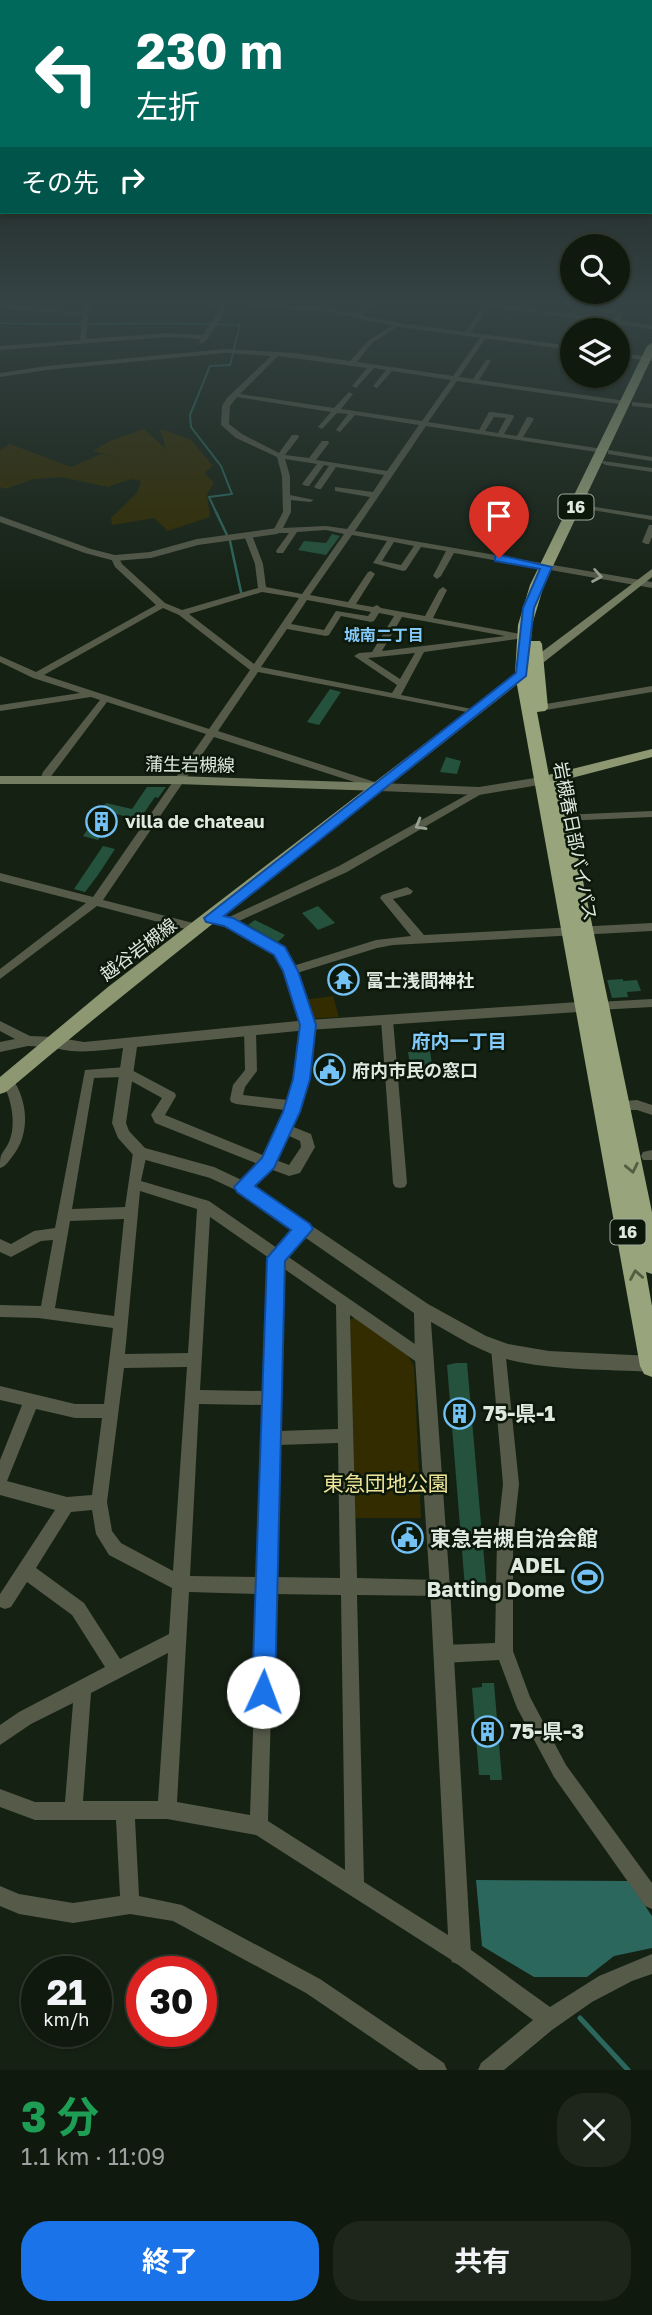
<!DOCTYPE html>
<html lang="ja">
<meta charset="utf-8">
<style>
body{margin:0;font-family:"Golos Text","Noto Sans JP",sans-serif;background:#1e261c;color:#f1f3f6;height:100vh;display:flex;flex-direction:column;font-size:26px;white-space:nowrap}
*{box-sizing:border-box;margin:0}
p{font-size:23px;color:#9ca09e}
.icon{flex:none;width:38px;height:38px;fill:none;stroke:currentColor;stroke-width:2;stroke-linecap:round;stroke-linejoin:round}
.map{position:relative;height:2070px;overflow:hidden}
.drawer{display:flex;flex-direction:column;background:#10190e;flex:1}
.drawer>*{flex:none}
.top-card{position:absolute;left:0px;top:0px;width:653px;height:214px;box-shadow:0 2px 5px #0004,0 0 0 2px #30382e;background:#00695c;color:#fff;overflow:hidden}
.buttons{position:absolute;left:560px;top:234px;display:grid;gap:14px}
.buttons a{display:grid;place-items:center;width:70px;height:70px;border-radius:50%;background:#10190e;box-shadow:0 2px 5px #0004,0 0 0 2px #30382e;font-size:35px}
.speed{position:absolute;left:21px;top:1956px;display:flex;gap:14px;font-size:35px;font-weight:700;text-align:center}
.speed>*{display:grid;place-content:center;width:91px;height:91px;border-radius:50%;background:#10190e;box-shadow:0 2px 5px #0004,0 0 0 2px #30382e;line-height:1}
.speed small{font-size:18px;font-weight:400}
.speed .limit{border:10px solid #d22;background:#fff;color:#111}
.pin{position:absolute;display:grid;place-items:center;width:60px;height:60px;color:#fff;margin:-72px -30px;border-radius:50% 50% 50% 0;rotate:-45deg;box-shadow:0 0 7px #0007}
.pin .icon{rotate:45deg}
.me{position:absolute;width:77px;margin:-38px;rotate:2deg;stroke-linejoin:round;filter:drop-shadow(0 0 5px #0008)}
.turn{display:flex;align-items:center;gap:24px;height:147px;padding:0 21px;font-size:32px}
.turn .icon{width:91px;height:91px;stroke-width:2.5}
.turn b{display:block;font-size:49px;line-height:60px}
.then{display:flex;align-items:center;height:66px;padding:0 21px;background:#0003;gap:14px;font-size:26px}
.round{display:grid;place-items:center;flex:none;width:74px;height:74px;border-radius:28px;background:#1e261c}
.summary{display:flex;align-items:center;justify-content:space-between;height:119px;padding:0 21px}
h1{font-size:42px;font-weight:700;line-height:52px;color:#1e9e55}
.action{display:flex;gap:14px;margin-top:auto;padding:14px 21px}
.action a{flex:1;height:80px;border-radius:28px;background:#1a73e8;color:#fff;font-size:28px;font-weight:700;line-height:80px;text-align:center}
.action a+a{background:#1e261c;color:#f1f3f6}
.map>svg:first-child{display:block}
.green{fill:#322c00}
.water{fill:#2c675d}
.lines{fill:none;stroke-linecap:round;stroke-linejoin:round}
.stream-far2{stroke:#2c675d;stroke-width:2}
.stream-far1{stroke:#2c675d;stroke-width:2.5}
.stream{stroke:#2c675d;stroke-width:5}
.building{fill:#24523c}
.minor{fill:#555a49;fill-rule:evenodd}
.tertiary{fill:#555a49;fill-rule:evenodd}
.secondary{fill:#747d61;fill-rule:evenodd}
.primary{fill:#8d9873;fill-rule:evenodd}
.trunk{fill:#98a47b;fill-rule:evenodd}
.oneway{stroke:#9aa294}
.oneway2{stroke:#525e42}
.route{fill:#1a73e8;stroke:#114b97;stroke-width:2}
.labels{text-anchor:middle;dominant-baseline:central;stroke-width:5;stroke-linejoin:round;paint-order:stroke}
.shield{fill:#0c180a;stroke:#a0aa9f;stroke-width:2}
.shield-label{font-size:16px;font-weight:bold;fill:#e0e9df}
.far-neighbourhood-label{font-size:16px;font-weight:bold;fill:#83cbfc;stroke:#0c180a}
.street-label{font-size:18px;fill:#e0e9df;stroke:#0c180a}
.poi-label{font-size:18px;font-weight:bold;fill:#e0e9df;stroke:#0c180a;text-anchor:start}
.neighbourhood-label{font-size:19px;font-weight:bold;fill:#83cbfc;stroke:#0c180a}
.near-poi-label{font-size:21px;font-weight:bold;fill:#e0e9df;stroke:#0c180a;text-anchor:start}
.near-park-label{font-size:21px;fill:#ece399;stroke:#0c180a}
</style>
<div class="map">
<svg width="652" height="2070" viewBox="0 0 652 2070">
<rect width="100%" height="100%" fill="#152113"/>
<g class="green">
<polygon points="144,429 166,449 160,429 190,439 213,466 204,473 214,483 207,494 210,517 168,531 154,518 112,525 111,518 137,493 141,481 131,479 108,487 61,477 34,479 5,489 0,487 0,450 10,444 71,467 101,454 121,458 93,451 110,441"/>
<polygon points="333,996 339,1017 308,1019 303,1000"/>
<polygon points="356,1317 407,1354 414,1366 421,1518 354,1518 350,1320"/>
</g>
<polygon class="water" points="476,1880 628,1881 652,1916 652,1948 614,1956 587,1977 534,1977 482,1946"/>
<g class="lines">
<path class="stream-far2" d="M0,323C80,326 160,321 240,325L230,365L210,366L190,415L191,427L221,466L232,494L209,497L217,514"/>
<g class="stream-far1">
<polyline points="216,512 227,535"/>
<polyline points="230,541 241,592"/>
</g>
<polyline class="stream" points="580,2018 628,2070"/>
</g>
<g class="building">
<polygon points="332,534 340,536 326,555 298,550 304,541 326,543"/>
<polygon points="330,689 341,692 319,725 307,722"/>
<polygon points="446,757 461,761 457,774 440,772"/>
<polygon points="147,787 166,787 158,798 155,797 139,820 116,814 98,840 83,836 106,803 132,809"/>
<polygon points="103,846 115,849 98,875 85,892 74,889"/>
<polygon points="318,906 335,923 318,930 302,913"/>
<polygon points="255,920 285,935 278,942 248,925"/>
<polygon points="623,979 623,981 637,980 641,991 627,992 628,997 612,998 607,980"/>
<polygon points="430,1051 433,1071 411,1072 408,1052"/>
<polygon points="456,1363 467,1363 487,1592 474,1593 474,1588 465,1588 447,1365"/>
<polygon points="482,1683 494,1683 502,1780 490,1780 490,1775 479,1775 472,1688 482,1687"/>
</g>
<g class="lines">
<g class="minor">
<polygon points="0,304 83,312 87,304 93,304 88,314 86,339 167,333 203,335 223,305 228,306 209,337 202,344 199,342 201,339 167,337 0,350 0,346 80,340 82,316 0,308"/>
<polygon points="366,304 373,304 361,317 357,317 357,315"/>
<path d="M478,304H497L569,314L578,305L621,311L624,313L620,321L652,325V329L489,307L469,335H465L464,334L483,306ZM580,309L617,314L614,320L575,315Z"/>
<path d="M398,322L400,323V325L372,343L357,362L453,376L482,335L484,334L487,336L459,377L473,379L486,360L488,359L491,361L479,380L626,401L630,403L626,405L457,381L428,422L479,430L489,412H492L513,415L514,417L504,434L517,436L527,417H530L534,419L523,437L603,449L607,451L603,453L426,426L355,531L652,582V588L454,553L441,576L437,579L433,576L446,551L421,547L406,570L403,571L373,563L387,541L352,535L310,595L348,602L368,572L371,571L375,574L356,604L373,607L377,605L381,608L425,616L439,590L443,587L447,590L433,618L526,635V639H517L424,652L401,695L477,710V714L258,672L218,731L384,785V789H376L214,737L103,900L201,925L203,928L201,931L197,932L97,906L0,979V969L86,903L0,881V873L93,897L206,734L107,702L52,775L48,784H40L39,782L43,772L100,700L91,697L0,711V705L80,693L33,678L0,662V656L36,672L156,605L115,567L111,558L112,556H118L122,564L165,603L182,610L258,588L255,564L244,535L245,533L252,535L263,564L266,587L302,594L344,534L326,530L297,532L283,553H277L276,551L289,533H277L273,531L283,512L282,476L277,457L236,438L221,425L222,406L227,398L271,356L225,353L47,370L0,377V373L47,366L225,349L295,353L350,361L368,341ZM278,356L367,368L352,386L356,388L374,368L386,370L373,386L377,388L392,371L451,380L422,421L341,409L353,394L349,392L334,408L240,394ZM237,397L331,412L318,427L322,429L337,413L348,414L336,430L340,432L355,415L419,425L387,471L316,460L329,443L328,441H322L309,458L285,455L299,437L298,435H292L279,453L242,434L229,424L230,406ZM494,417L506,418L498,433L485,431ZM285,459L317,464L302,484L306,486H309L324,465L329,466L314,487L318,489H321L336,467L384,475L373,492L335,487V491L370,497L347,529L326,526L283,528L291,512V500L310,502L314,500L290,495V476ZM394,542L414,546L401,565L382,561ZM262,592L299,598L254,664L189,614ZM307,600L371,612L368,616L336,611L324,630L291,624ZM163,608L179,615L250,670L209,729L44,675ZM379,613L394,616L372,652L359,653L354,656L397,685L392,693L261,667L287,629L326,636L329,635L341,616L371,622L374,621ZM402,617L505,636L382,651ZM415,653L400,679L368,658Z"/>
<polygon points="632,402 652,404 652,408 632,406"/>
<polygon points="608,450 652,457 652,461 608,454"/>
<polygon points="603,461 652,468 652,472 606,465 602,463"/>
<polygon points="583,505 652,516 652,520 586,509 582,507"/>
<polygon points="649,525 652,525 652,537 649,544 646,544 642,542"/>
<polygon points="652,686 652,692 540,711 535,708 540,705"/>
<path d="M479,788L484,791L483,793L347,872L237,922L284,948L293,966L376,940L411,936L380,898L382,895L407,887L413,891L411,894L393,899L424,935L652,923V931L393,945L377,948L297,973L314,1025L307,1079L291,1126L311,1134L315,1147L300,1173L289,1176L270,1169L248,1191L243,1193L238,1191L236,1187L238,1183L258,1164L155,1123L151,1115L162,1098L124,1077L94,1078L72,1209L125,1207L133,1153L135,1149L140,1148L145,1149L147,1153L141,1181L209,1201L277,1248L299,1225L304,1223L309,1225L311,1229L309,1233L287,1256L428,1353L430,1358L428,1363L423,1365L418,1363L350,1315L357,1578L440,1580L446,1582L448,1588L446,1594L440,1596L357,1595L364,1882L467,1947L550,2007L599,1976L652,1954V1974L632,1981L592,2002L552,2030L504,2070H478L481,2063L533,2020L453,1961L256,1835L167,1819H135L139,1896L182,1905L320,1979L444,2063L447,2070H419L306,1993L173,1921L130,1914L73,1923L19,1914L0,1906V1886L19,1894L73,1903L120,1896L116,1820H35L0,1807V1789L35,1802H65L73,1703L31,1724L0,1745V1725L19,1712L105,1667L72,1615L27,1582L11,1607L5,1609L0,1607V1594L55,1510L0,1495V1460L22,1405L0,1400V1386L75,1404H104L113,1328L38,1318L0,1317V1305L41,1306L53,1240L41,1241L11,1257L0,1252V1239L11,1244L34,1231L55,1228L85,1070L126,1067L175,1093L176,1096L165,1115L265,1156L285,1110L236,1104L231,1102L230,1099L233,1085L245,1070L244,1031L250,1026L256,1031L257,1071L245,1087L243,1095L288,1100L295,1079L302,1025L284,971L276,954L225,925L207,921L205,918L211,914L227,918L339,866ZM287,1135L300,1141L301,1147L289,1165L276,1160ZM140,1191L197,1209L188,1353L125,1354ZM210,1217L269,1258L264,1391L200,1390ZM124,1219L114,1316L55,1308L70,1221ZM283,1268L336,1305L338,1429L279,1431ZM187,1367L173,1571L121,1543L112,1531L107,1502L124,1368ZM199,1404L264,1405L258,1577L190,1576ZM36,1409L75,1418H102L92,1495L67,1497L7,1481ZM338,1443L340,1578L275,1577L278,1445ZM92,1510L96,1534L109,1555L172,1588L169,1634L120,1659L84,1603L36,1568L71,1512ZM189,1592L258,1594L250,1815L177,1802ZM274,1594L341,1595L345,1870L268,1821ZM168,1653L158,1801H83L91,1693Z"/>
<polygon points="652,811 652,817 562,821 557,818 562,815"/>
<polygon points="652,999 652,1007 598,1010 592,1006 598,1002"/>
<polygon points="387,1016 393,1020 407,1183 405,1187 400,1188 395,1187 393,1183 381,1020"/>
<polygon points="0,1021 30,1036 54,1037 60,1042 54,1047 28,1046 0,1052 0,1042 15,1039 0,1031"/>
<path d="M8,1076L12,1078C28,1101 31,1134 12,1157C8,1162 6,1166 0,1168C0,1151 2,1156 9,1142C17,1124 11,1098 2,1081L4,1078Z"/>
<polygon points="637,1100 652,1105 652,1115 637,1110 614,1110 613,1106 614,1102"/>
<polygon points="652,1150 652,1160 643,1160 641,1156 643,1152"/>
<polygon points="498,1341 503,1343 505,1348 519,1484 513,1539 513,1651 530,1697 566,1765 652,1883 652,1909 645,1906 554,1777 517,1708 499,1660 443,1663 437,1660 434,1654 437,1648 443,1645 495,1643 497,1539 503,1484 491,1348 493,1343"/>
</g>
<g class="tertiary">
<polygon points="203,304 323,307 399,323 572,346 572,350 399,327 323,311"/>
<polygon points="618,353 652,357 652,361 618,357"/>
<polygon points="0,516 91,549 115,555 150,552 197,539 277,528 282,531 277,534 198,545 151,558 115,561 85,553 0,522"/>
<polygon points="541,777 547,781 545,784 479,795 380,791 374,787 380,783 479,787"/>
<path d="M593,1001L600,1006L593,1011L308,1030L137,1047L126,1123L129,1131L145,1148L214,1167L248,1183L428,1304L486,1336L508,1344L549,1351L652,1356V1372C605,1369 556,1371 510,1360C482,1353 456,1336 431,1322L450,1588L471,1954L468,1962L460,1965L452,1962L449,1954L430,1588L415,1358L414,1313L238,1191L210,1178L135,1157L118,1138L112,1123L123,1048C105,1050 60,1057 47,1042L54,1037L84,1042L308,1020Z"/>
</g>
<g class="secondary">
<polygon points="652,569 652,577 539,666 531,666 531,660"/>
<polygon points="0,776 177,776 380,783 387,787 380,791 177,784 0,784"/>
</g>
<g class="primary">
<path d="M535,659L542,663L540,666C362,809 180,945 6,1092L0,1094V1077L108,987Z"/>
<polygon points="652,749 652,757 541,786 534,781 536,778"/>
</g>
<polygon class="trunk" points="652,343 652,357 544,585 532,625 531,641 540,641 542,644 548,708 545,711 537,712 550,781 561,781 563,785 652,1212 652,1274 646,1272 652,1306 652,1377 644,1374 640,1366 515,674 518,625 530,585 647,346"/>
</g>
<defs><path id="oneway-chevron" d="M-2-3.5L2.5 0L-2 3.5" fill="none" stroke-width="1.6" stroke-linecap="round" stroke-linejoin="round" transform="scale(1.75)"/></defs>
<g class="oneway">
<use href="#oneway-chevron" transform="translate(597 576) rotate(10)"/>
<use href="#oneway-chevron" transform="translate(420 825) rotate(150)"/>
</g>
<g class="oneway2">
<use href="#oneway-chevron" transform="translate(632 1168) rotate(78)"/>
<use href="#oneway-chevron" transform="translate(636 1275) rotate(-100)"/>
</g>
<linearGradient id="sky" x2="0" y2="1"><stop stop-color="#0c120a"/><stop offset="0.51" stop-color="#354344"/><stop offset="1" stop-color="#354344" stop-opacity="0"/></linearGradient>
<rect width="652" height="594" fill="url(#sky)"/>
<polygon class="route" points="499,555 552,567 534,608 526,676 224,916 233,918 285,947 298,971 316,1025 310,1079 300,1112 274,1168 255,1186 310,1224 313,1229 285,1261 275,1692 271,1700 263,1704 255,1700 252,1692 267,1258 291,1230 237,1192 234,1187 262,1158 283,1112 293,1079 300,1025 283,971 274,955 224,926 206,922 204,918 516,673 523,608 540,569 495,561 495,556"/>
<defs>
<symbol id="building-ring" viewBox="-11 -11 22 22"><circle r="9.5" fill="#0c180a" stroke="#73c1f5" stroke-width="1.5"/><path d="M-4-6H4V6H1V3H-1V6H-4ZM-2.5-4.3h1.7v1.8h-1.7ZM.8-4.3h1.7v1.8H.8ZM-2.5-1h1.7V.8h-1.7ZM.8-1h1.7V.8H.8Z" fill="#73c1f5"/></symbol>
<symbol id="temple-ring" viewBox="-11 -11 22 22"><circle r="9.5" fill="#0c180a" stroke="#73c1f5" stroke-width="1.5"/><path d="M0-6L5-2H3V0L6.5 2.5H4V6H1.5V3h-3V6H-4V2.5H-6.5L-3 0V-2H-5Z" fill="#73c1f5"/></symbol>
<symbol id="civic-ring" viewBox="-11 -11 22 22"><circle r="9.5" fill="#0c180a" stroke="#73c1f5" stroke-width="1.5"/><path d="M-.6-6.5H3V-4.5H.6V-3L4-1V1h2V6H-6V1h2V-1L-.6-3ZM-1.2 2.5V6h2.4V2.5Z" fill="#73c1f5"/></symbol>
<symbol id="stadium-ring" viewBox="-11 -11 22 22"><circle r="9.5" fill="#0c180a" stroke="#73c1f5" stroke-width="1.5"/><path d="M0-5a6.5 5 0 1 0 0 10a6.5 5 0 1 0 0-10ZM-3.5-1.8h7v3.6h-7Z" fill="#73c1f5"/></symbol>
</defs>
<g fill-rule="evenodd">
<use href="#building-ring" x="84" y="804" width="35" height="35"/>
<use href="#temple-ring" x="326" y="962" width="35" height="35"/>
<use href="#civic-ring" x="312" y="1052" width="35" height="35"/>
<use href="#building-ring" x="442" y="1396" width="35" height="35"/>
<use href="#civic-ring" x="390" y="1520" width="35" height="35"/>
<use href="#stadium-ring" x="570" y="1560" width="35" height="35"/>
<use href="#building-ring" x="470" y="1714" width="35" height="35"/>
</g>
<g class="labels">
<g class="shield">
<rect x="558.5" y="494.5" width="35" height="25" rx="5"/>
<rect x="610.5" y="1219.5" width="35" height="25" rx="5"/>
</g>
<g class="shield-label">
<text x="576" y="507">16</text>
<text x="628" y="1232">16</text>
</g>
<g class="far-neighbourhood-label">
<text x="384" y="635">城南二丁目</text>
</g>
<g class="street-label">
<text transform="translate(190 764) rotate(1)">蒲生岩槻線</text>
<text transform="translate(576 841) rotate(79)">岩槻春日部バイパス</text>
<text transform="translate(138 949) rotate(-37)">越谷岩槻線</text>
</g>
<g class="poi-label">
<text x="125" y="821">villa de chateau</text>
<text x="366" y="980">冨士浅間神社</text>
<text x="352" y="1070">府内市民の窓口</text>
</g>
<g class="neighbourhood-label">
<text x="459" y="1040">府内一丁目</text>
</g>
<g class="near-poi-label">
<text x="483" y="1413">75-県-1</text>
<text x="430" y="1538">東急岩槻自治会館</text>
<text x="565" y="1565" text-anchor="end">ADEL<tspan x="565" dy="24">Batting Dome</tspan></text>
<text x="510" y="1731">75-県-3</text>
</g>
<g class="near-park-label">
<text x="386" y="1483">東急団地公園</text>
</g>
</g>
</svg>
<div class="buttons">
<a><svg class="icon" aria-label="search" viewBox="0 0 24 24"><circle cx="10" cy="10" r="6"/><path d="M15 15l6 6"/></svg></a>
<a><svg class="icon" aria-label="layers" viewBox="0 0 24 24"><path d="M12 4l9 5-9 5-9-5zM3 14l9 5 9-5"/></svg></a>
</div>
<div class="speed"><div>21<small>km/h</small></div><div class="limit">30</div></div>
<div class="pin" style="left:499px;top:558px;background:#d93025"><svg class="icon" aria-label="arrive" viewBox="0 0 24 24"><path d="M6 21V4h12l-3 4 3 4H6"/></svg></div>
<svg class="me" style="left:263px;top:1692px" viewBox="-20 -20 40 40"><circle r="19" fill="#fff"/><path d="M0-13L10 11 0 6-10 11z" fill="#1a73e8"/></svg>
<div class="top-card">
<div class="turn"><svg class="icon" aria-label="left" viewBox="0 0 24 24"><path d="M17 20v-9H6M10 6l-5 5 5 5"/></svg><div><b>230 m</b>左折</div></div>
<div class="then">その先<svg class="icon" aria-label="right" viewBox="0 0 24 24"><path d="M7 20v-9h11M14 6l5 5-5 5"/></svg></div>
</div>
</div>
<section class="drawer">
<div class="summary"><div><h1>3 分</h1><p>1.1 km · 11:09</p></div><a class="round"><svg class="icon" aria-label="close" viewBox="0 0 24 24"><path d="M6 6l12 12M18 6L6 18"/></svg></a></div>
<div class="action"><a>終了</a><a>共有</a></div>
</section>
